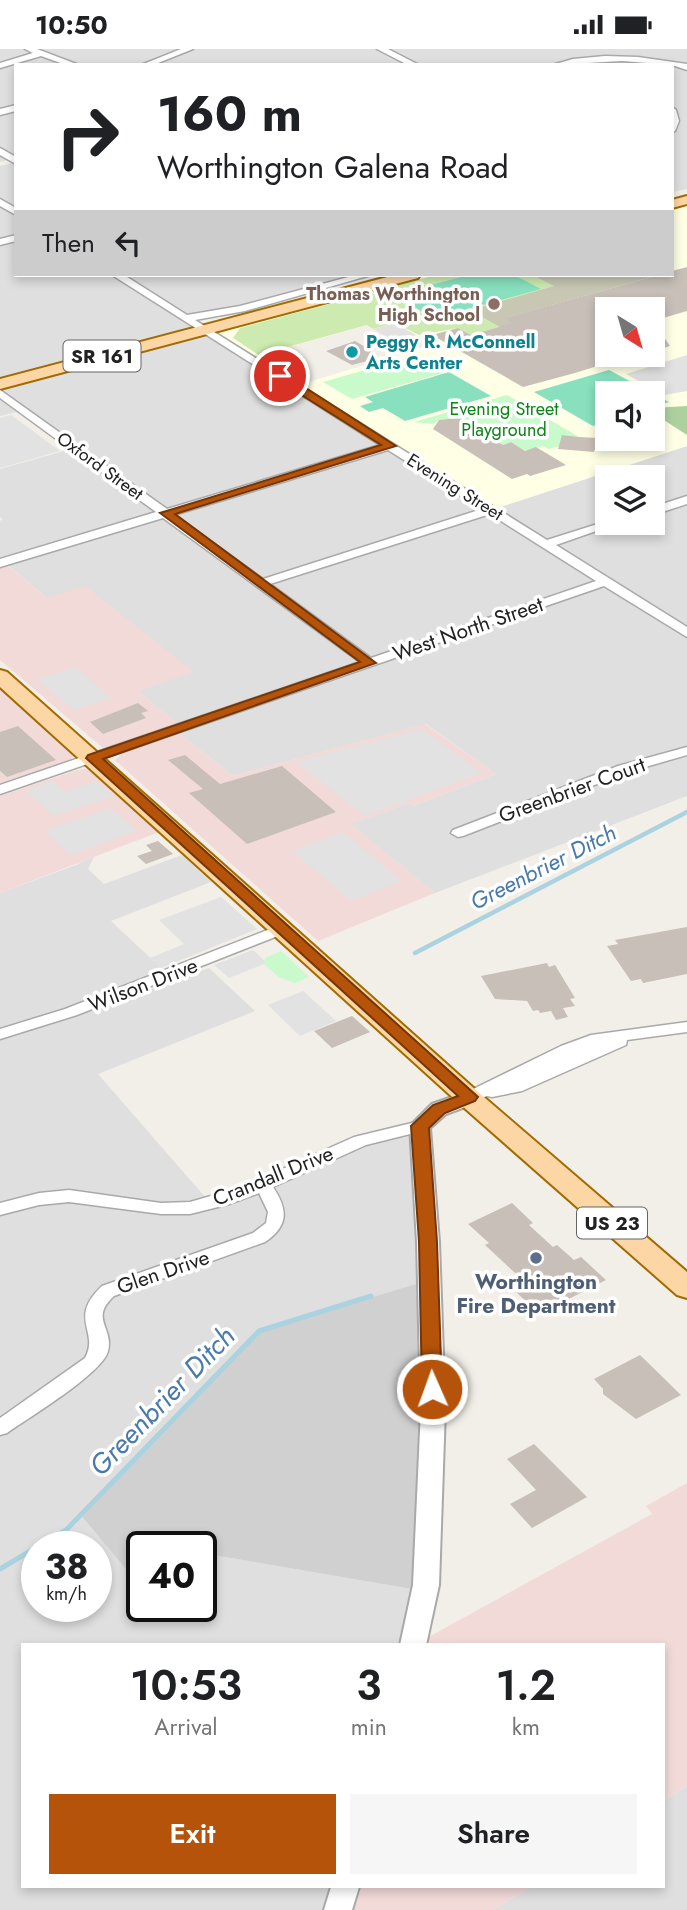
<!DOCTYPE html>
<style>
body{margin:0;font-family:Jost,sans-serif;background:#f6f6f6;color:#202124;height:100vh;display:flex;flex-direction:column;font-size:26px;white-space:nowrap}
*{box-sizing:border-box;margin:0}
p{font-size:23px;color:#757577}
.icon{flex:none;width:38px;height:38px;fill:none;stroke:currentColor;stroke-width:2;stroke-linecap:round;stroke-linejoin:round}
.map{position:relative;flex:1;overflow:hidden}
.drawer{position:absolute;left:21px;top:1594px;width:644px;height:245px;display:flex;flex-direction:column;background:#fff;border-radius:0px;box-shadow:0 4px 10px #0003}
.drawer>*{flex:none}
.guide{position:absolute;left:14px;top:14px;width:660px;height:214px;border-radius:0px;box-shadow:0 4px 10px #0003;background:#fff;color:#202124;overflow:hidden}
.needle{width:46px;rotate:143deg}
.tools{position:absolute;left:595px;top:248px;display:grid;gap:14px}
.tools a{display:grid;place-items:center;width:70px;height:70px;border-radius:0px;background:#fff;box-shadow:0 4px 10px #0003;font-size:35px}
.speed{position:absolute;left:21px;top:1482px;display:flex;gap:14px;font-size:35px;font-weight:700;text-align:center}
.speed>*{display:grid;place-content:center;width:91px;height:91px;border-radius:50%;background:#fff;box-shadow:0 4px 10px #0003;line-height:1}
.speed small{font-size:18px;font-weight:400}
.speed .limit{border:4px solid #111;border-radius:10px;background:#fff;color:#111}
.pin{position:absolute;display:grid;place-items:center;width:60px;height:60px;color:#fff;margin:-30px;border:4px solid #fff;border-radius:50%;box-shadow:0 2px 7px #0007}
.me{position:absolute;width:77px;margin:-38px;rotate:358deg;stroke-linejoin:round;filter:drop-shadow(0 0 5px #0008)}
.turn{display:flex;align-items:center;gap:24px;height:147px;padding:0 28px;font-size:32px}
.turn .icon{width:91px;height:91px;stroke-width:2.5}
.turn b{display:block;font-size:49px;line-height:60px}
.then{display:flex;align-items:center;height:66px;padding:0 28px;background:#0003;gap:14px;font-size:26px}
.eta{display:flex;justify-content:space-evenly;align-items:center;height:119px;text-align:center}
.eta b{font-size:42px;font-weight:600;line-height:49px}
.primary-button{display:flex;gap:14px;margin-top:auto;padding:14px 28px}
.primary-button a{flex:1;height:80px;border-radius:0px;background:#b45309;color:#fff;font-size:28px;font-weight:600;line-height:80px;text-align:center}
.primary-button a+a{background:#f6f6f6;color:#202124}
.status{display:flex;justify-content:space-between;align-items:center;height:49px;padding:0 35px;background:#fff;direction:ltr}
.status svg{height:19px;fill:currentColor}
.map>svg:first-child{display:block}
.residential{fill:#e0dfdf;fill-rule:evenodd}
.commercial{fill:#f2dad9}
.education{fill:#ffffe5;fill-rule:evenodd}
.religious{fill:#d0d0d0}
.construction{fill:#c7c7b4}
.grass{fill:#cdebb0}
.forest{fill:#add19e}
.park{fill:#c8facc}
.pitch{fill:#88e0be}
.parking{fill:#e2e2e2}
.lines{fill:none;stroke-linecap:round;stroke-linejoin:round}
.stream-far1{stroke:#aad3df;stroke-width:4.5}
.stream{stroke:#aad3df;stroke-width:5}
.building{fill:#c7bfb8}
.minor-casing{stroke:#a9a9a9;stroke-width:3}
.tertiary-casing{stroke:#a9a9a9;stroke-width:4}
.primary-casing{stroke:#a06b00;stroke-width:4}
.minor{fill:#fff;fill-rule:evenodd}
.tertiary{fill:#fff;fill-rule:evenodd}
.primary{fill:#fcd6a4;fill-rule:evenodd}
.route{fill:#b45309;stroke:#753606;stroke-width:2}
.education-dot{fill:#8d6e63;stroke:#fff;stroke-width:2.5}
.culture-dot{fill:#0f9aa8;stroke:#fff;stroke-width:2.5}
.service-dot{fill:#5c6f8a;stroke:#fff;stroke-width:2.5}
.labels{text-anchor:middle;dominant-baseline:central;stroke-width:7;stroke-linejoin:round;paint-order:stroke}
.far-education-label{font-size:18px;font-weight:bold;fill:#785e54;stroke:#fff;text-anchor:end}
.far-culture-label{font-size:18px;font-weight:bold;fill:#0d838f;stroke:#fff;text-anchor:start}
.far-park-label{font-size:18px;fill:#0c8416;stroke:#fff}
.far-street-label{font-size:18px;fill:#222;stroke:#fff}
.shield{fill:#fff;stroke:#646464;stroke-width:2}
.shield-label{font-size:19px;font-weight:bold;fill:#222}
.street-label{font-size:21px;fill:#222;stroke:#fff}
.service-label{font-size:21px;font-weight:bold;fill:#4e5e75;stroke:#fff}
.water-label{font-size:23px;font-style:italic;fill:#4a7aab;stroke:#fff}
.near-water-label{font-size:28px;font-style:italic;fill:#4a7aab;stroke:#fff}
</style>
<div class="status"><b>10:50</b><svg viewBox="0 0 49 12"><path d="M0 12V9h3v3zM5 12V6h3v6zM10 12V3h3v9zM15 12V0h3v12zM26 1h20v11H26zM47 4h2v5h-2z"/></svg></div>
<div class="map">
<svg width="687" height="1861" viewBox="0 0 687 1861">
<rect width="100%" height="100%" fill="#f2efe9"/>
<g class="residential">
<polygon points="0,0 687,0 687,140 672,143 672,16 16,16 16,109 0,113"/>
<polygon points="16,113 16,163 0,153 0,117"/>
<polygon points="0,156 16,166 16,226 111,226 596,532 179,676 138,642 193,622 47,549 4,513 0,514 0,472 3,470 0,468 0,420 75,399 24,361 0,367"/>
<polygon points="117,226 367,226 241,260 186,269"/>
<path d="M687,397V584L491,461ZM607,429H653V474H607Z"/>
<polygon points="600,539 612,540 687,587 687,747 435,844 350,775 409,754 413,757 496,725 426,675 233,727 179,684"/>
<path d="M95,806L88,820L104,835L182,806L211,833L111,872L175,932L209,919L255,962L98,1025L212,1156L313,1112L420,1077L429,1231L259,1282L126,1519L142,1512V1558H201V1504L424,1542L413,1596H23V1838H344L338,1861H0V844L76,816ZM37,1498H96V1558H37Z"/>
<polygon points="687,1737 687,1861 493,1861 530,1838 663,1838 663,1752"/>
</g>
<g class="commercial">
<polygon points="7,516 47,549 85,537 194,623 138,642 179,676 103,699 0,611 0,518"/>
<polygon points="0,640 73,705 72,711 0,736"/>
<polygon points="425,675 496,725 413,757 409,754 351,775 435,844 318,892 115,711 124,703 179,684 233,727"/>
<polygon points="87,720 159,783 0,844 0,747 77,721"/>
<polygon points="687,1434 687,1737 663,1752 663,1596 414,1596 652,1465 646,1457"/>
<polygon points="345,1838 530,1838 493,1861 338,1861"/>
</g>
<path class="education" d="M687,151V397L491,461L295,337L412,302L368,276L250,309L227,294L221,286L247,270L412,226H672V155ZM607,261H653V306H607ZM607,345H653V390H607Z"/>
<polygon class="religious" points="429,1231 424,1542 201,1504 201,1498 142,1498 142,1512 126,1520 81,1466 259,1282"/>
<polygon class="construction" points="532,226 659,226 505,269 525,281 607,261 607,270 535,291 519,289 469,261 553,237"/>
<polygon class="grass" points="436,226 532,226 554,237 470,261 499,278 471,286 458,279 419,286 395,274 373,280 367,276 277,301 281,304 273,307 305,329 296,331 233,289 240,279"/>
<polygon class="forest" points="687,357 687,386 653,364 653,359"/>
<g class="park">
<polygon points="414,307 443,324 352,350 323,333"/>
<polygon points="507,346 579,388 563,386 559,397 549,400 542,397 525,402 511,393 503,396 458,369 439,371 433,375 414,373"/>
<polygon points="281,902 309,928 295,934 279,928 264,915 265,909"/>
</g>
<g class="pitch">
<polygon points="469,226 514,226 541,240 434,269 393,246"/>
<polygon points="609,321 669,353 653,358 653,345 607,345 607,372 593,377 534,343"/>
<polygon points="449,323 491,347 405,372 383,359 369,363 360,357 373,353 365,348"/>
</g>
<g class="parking">
<polygon points="395,274 432,295 411,301 373,280"/>
<polygon points="687,306 687,342 664,346 626,325"/>
<polygon points="11,366 60,402 0,419 0,369"/>
<polygon points="76,618 111,649 74,661 37,630"/>
<polygon points="421,680 482,724 365,767 296,713"/>
<polygon points="53,732 64,743 96,732 113,747 54,767 26,742"/>
<polygon points="111,759 136,782 70,806 45,782"/>
<polygon points="343,783 402,832 351,852 292,802"/>
<polygon points="221,848 257,880 161,919 150,909 184,895 159,871"/>
<polygon points="253,901 265,912 264,915 229,929 214,916"/>
<polygon points="303,942 336,972 300,987 268,956"/>
</g>
<g class="lines">
<polyline class="stream-far1" points="415,904 687,763"/>
<g class="stream">
<polyline points="38,1498 66,1481 259,1282 371,1247"/>
<polyline points="0,1520 37,1498"/>
</g>
</g>
<g class="building">
<polygon points="687,218 687,262 653,272 653,261 607,261 607,314 575,324 523,338 432,286 458,279 471,286 513,274 504,269 659,226 672,226 672,222"/>
<polygon points="653,272 670,297 653,302"/>
<polygon points="355,292 377,305 373,306 379,309 352,316 326,302"/>
<polygon points="458,369 503,396 511,393 525,402 536,398 566,416 530,427 527,425 512,430 433,380 439,371"/>
<polygon points="562,386 579,388 598,389 594,403 558,400"/>
<polygon points="138,654 148,662 141,664 146,669 103,685 90,673"/>
<polygon points="18,677 56,711 7,728 0,722 0,683"/>
<polygon points="185,706 220,735 282,717 336,763 247,795 189,744 203,740 168,711"/>
<polygon points="158,792 173,805 146,815 137,807 152,802 146,796"/>
<polygon points="687,878 687,925 643,934 641,930 631,932 607,897 618,895 615,891"/>
<polygon points="547,914 549,918 555,916 575,949 570,950 575,957 563,959 568,968 556,971 551,962 540,964 538,961 533,962 527,952 495,950 481,927"/>
<polygon points="352,967 370,983 332,999 314,982"/>
<polygon points="512,1154 533,1174 529,1176 553,1198 557,1196 574,1211 581,1208 606,1231 551,1259 549,1257 537,1263 515,1242 528,1236 485,1196 489,1194 468,1175"/>
<polygon points="640,1306 681,1346 636,1370 603,1345 603,1340 594,1330"/>
<polygon points="534,1395 587,1448 532,1479 510,1455 536,1441 507,1410"/>
</g>
<g class="lines">
<defs>
<g id="minor">
<polygon points="25,0 37,0 79,16 66,16 41,7 0,19 0,14 33,4"/>
<polygon points="181,0 193,0 153,16 141,16"/>
<polygon points="377,0 388,0 419,16 408,16"/>
<polygon points="605,7 638,8 687,15 687,21 672,16 622,12 552,16 573,10"/>
<polygon points="16,56 16,62 0,66 0,60"/>
<polygon points="672,58 676,61 679,72 675,82 672,83"/>
<polygon points="0,99 16,108 16,115 0,106"/>
<polygon points="0,150 16,159 16,166 0,157"/>
<polygon points="16,186 16,192 0,196 0,190"/>
<path d="M112,226H124L187,266L240,257L356,226H371L245,262L195,271L547,491L607,472V474H619L556,496L687,578V588L604,537L0,745V736L360,613L163,469L0,518V510L156,463L0,349V341L167,460L380,396ZM388,401L482,460L263,530L174,466ZM490,465L596,532L371,609L270,535Z"/>
<polygon points="687,447 687,455 653,466 653,458"/>
<polygon points="687,698 687,706 628,723 463,787 458,788 451,784 453,781 618,717"/>
<polygon points="283,875 291,880 288,883 77,966 0,990 0,980 65,960"/>
<polygon points="687,973 687,983 627,991 626,996 522,1042 492,1048 487,1047 469,1054 461,1049 463,1045 561,997 591,986"/>
<path d="M420,1072L428,1077L426,1081L366,1096L273,1138C288,1160 289,1177 265,1193L114,1247C89,1270 114,1278 108,1302C103,1324 28,1369 7,1384L0,1386V1369L85,1309C100,1282 67,1270 102,1237L253,1184L266,1174L268,1163L259,1144L226,1156L190,1165H161L69,1153L39,1156L0,1166V1154L39,1144L69,1141L161,1154L190,1153L242,1138L354,1088Z"/>
</g>
<g id="tertiary">
<polygon points="469,1042 476,1044 479,1049 476,1054 446,1065 430,1079 439,1193 445,1360 439,1536 426,1596 400,1596 413,1536 421,1360 417,1193 410,1077 432,1055"/>
<polygon points="331,1838 359,1838 352,1861 324,1861"/>
</g>
<g id="primary">
<polygon points="687,147 687,155 672,159 672,151"/>
<polygon points="395,226 420,226 418,229 0,340 0,330"/>
<polygon points="0,621 7,623 478,1043 687,1223 687,1249 677,1246 460,1055 0,638"/>
</g>
</defs>
<use href="#minor" class="minor-casing"/>
<use href="#tertiary" class="tertiary-casing"/>
<use href="#primary" class="primary-casing"/>
<use href="#minor" class="minor"/>
<use href="#tertiary" class="tertiary"/>
<use href="#primary" class="primary"/>
</g>
<polygon class="route" points="276,325 284,325 396,397 175,465 376,614 103,710 478,1048 475,1052 445,1064 429,1079 437,1193 442,1340 439,1345 425,1345 422,1340 419,1193 411,1077 433,1056 458,1047 86,709 88,706 360,613 160,464 381,396 276,330"/>
<circle class="education-dot" cx="494" cy="255" r="7"/>
<circle class="culture-dot" cx="352" cy="303" r="7"/>
<circle class="service-dot" cx="536" cy="1209" r="7"/>
<g class="labels">
<g class="far-education-label">
<text x="480" y="245">Thomas Worthington<tspan x="480" dy="21">High School</tspan></text>
</g>
<g class="far-culture-label">
<text x="366" y="293">Peggy R. McConnell<tspan x="366" dy="21">Arts Center</tspan></text>
</g>
<g class="far-park-label">
<text x="504" y="360">Evening Street<tspan x="504" dy="21">Playground</tspan></text>
</g>
<g class="far-street-label">
<text transform="translate(100 417) rotate(36)">Oxford Street</text>
<text transform="translate(455 438) rotate(32)">Evening Street</text>
</g>
<g class="shield">
<rect x="63.5" y="291.5" width="77" height="31" rx="5"/>
<rect x="577" y="1158.5" width="70" height="31" rx="5"/>
</g>
<g class="shield-label">
<text x="102" y="307">SR 161</text>
<text x="612" y="1174">US 23</text>
</g>
<g class="street-label">
<text transform="translate(468 580) rotate(-19)">West North Street</text>
<text transform="translate(572 741) rotate(-20)">Greenbrier Court</text>
<text transform="translate(143 936) rotate(-21)">Wilson Drive</text>
<text transform="translate(273 1127) rotate(-22)">Crandall Drive</text>
<text transform="translate(163 1223) rotate(-19)">Glen Drive</text>
</g>
<g class="service-label">
<text x="536" y="1233">Worthington<tspan x="536" dy="24">Fire Department</tspan></text>
</g>
<g class="water-label">
<text transform="translate(543 818) rotate(-27)">Greenbrier Ditch</text>
</g>
<g class="near-water-label">
<text transform="translate(162 1352) rotate(-46)">Greenbrier Ditch</text>
</g>
</g>
</svg>
<div class="tools">
<a><svg class="needle" viewBox="-14 -14 28 28"><path d="M0-13l5 13h-10z" fill="#e53935"/><path d="M0 13l5-13h-10z" fill="#757577"/></svg></a>
<a><svg class="icon" aria-label="sound" viewBox="0 0 24 24"><path d="M4 9h4l5-4v14l-5-4H4zM17 9q2 3 0 6"/></svg></a>
<a><svg class="icon" aria-label="layers" viewBox="0 0 24 24"><path d="M12 4l9 5-9 5-9-5zM3 14l9 5 9-5"/></svg></a>
</div>
<div class="speed"><div>38<small>km/h</small></div><div class="limit">40</div></div>
<div class="pin" style="left:280px;top:327px;background:#d93025"><svg class="icon" aria-label="arrive" viewBox="0 0 24 24"><path d="M6 21V4h12l-3 4 3 4H6"/></svg></div>
<svg class="me" style="left:432px;top:1340px" viewBox="-20 -20 40 40"><circle r="17" fill="#b45309" stroke="#fff" stroke-width="3"/><path d="M0-11L8 9 0 5-8 9z" fill="#fff"/></svg>
<div class="guide">
<div class="turn"><svg class="icon" aria-label="right" viewBox="0 0 24 24"><path d="M7 20v-9h11M14 6l5 5-5 5"/></svg><div><b>160 m</b>Worthington Galena Road</div></div>
<div class="then">Then<svg class="icon" aria-label="left" viewBox="0 0 24 24"><path d="M17 20v-9H6M10 6l-5 5 5 5"/></svg></div>
</div>
<section class="drawer">
<div class="eta">
<div><b>10:53</b><p>Arrival</p></div>
<div><b>3</b><p>min</p></div>
<div><b>1.2</b><p>km</p></div>
</div>
<div class="primary-button"><a>Exit</a><a>Share</a></div>
</section>
</div>
